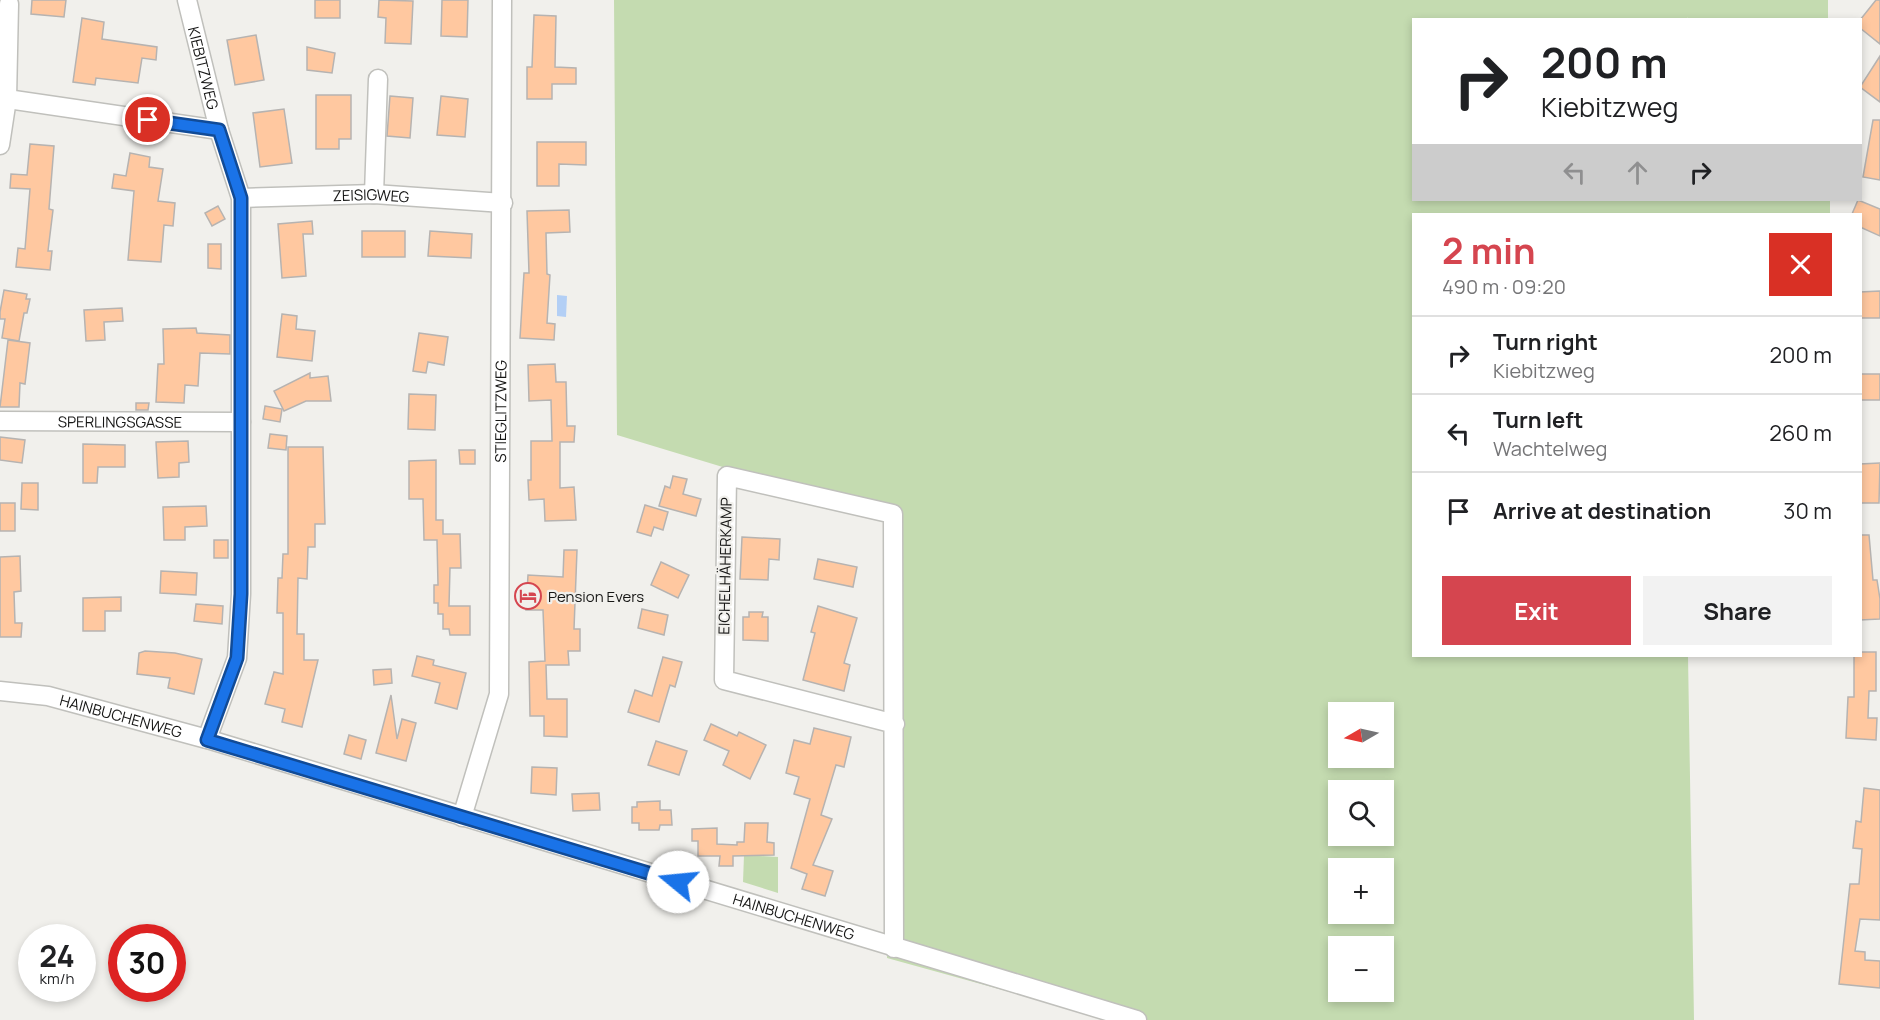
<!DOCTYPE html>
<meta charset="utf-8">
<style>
body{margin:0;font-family:Manrope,sans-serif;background:#f2f2f2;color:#202124;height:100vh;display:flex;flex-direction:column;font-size:22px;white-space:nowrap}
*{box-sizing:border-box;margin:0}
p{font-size:20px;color:#757577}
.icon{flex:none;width:33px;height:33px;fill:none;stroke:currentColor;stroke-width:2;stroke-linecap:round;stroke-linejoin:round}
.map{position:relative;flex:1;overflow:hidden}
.details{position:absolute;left:1412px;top:213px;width:450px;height:444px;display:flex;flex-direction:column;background:#fff;border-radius:0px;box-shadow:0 3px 9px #0003}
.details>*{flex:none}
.top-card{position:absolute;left:1412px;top:18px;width:450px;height:183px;border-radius:0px;box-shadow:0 3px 9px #0003;background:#fff;color:#202124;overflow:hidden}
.needle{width:39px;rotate:261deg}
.controls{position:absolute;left:1328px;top:702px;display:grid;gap:12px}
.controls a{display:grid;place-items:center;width:66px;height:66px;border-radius:0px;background:#fff;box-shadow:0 3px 9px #0003;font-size:30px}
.speed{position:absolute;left:18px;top:924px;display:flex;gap:12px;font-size:30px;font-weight:700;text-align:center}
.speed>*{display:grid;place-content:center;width:78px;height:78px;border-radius:50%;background:#fff;box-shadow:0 3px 9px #0003;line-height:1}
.speed small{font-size:15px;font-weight:400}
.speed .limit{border:9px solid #d22;background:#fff;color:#111}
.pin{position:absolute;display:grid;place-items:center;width:51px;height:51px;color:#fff;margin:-26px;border:3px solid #fff;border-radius:50%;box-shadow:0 2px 6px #0007}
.me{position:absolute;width:66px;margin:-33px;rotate:287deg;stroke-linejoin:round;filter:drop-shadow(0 0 4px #0008)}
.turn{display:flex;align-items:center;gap:21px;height:126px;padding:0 30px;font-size:27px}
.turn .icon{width:78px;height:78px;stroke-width:2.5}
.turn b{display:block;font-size:42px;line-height:51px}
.lanes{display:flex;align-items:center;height:57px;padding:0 30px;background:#0003;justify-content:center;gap:30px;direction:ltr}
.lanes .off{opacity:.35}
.round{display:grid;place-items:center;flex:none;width:63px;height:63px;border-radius:0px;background:#f2f2f2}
.head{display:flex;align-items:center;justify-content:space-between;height:102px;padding:0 30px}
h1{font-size:36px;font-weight:700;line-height:45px;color:#d5454f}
.button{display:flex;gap:12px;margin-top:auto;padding:12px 30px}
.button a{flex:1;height:69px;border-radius:0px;background:#d5454f;color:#fff;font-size:24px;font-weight:700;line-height:69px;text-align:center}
.button a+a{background:#f2f2f2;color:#202124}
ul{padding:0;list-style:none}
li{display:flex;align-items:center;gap:18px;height:78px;padding:0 30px;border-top:2px solid #e0e0e0}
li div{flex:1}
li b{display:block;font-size:22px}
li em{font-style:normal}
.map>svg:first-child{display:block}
.green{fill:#c4dbb0;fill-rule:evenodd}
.water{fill:#b3cff5}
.building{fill:#ffc8a0;stroke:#b6b3b1;stroke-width:1.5}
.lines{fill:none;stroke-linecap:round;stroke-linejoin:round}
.minor-casing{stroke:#c0c0bc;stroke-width:21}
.minor{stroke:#fff;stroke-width:18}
.route-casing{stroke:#114b97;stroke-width:15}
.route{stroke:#1a73e8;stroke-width:10}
.labels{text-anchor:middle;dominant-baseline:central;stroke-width:4.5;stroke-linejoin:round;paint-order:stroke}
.street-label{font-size:15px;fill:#161615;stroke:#f1f0ec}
.poi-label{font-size:15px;fill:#161615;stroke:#f1f0ec;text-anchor:start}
</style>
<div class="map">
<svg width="1880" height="1020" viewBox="0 0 1880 1020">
<rect width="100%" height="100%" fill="#f1f0ec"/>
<g class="green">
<path d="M614,0H1828V20H1688L1687,17V20H1413V200H1830V214H1413V656H1688L1694,1020H1111L887,958L891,518L617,435ZM1338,712H1383V758H1338ZM1338,790H1383V836H1338ZM1338,868H1383V914H1338ZM1338,946H1383V992H1338Z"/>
<polygon points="744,855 778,857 778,893 743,882"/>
</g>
<polygon class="water" points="557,295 567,296 566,317 557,316"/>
<g class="building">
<polygon points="32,0 66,0 64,17 31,14"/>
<rect x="315" y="0" width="25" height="18"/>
<polygon points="379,0 413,1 411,44 385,43 386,18 378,17"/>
<polygon points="442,0 468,0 467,37 441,36"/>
<polygon points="1876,0 1880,0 1880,44 1860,28 1860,20"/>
<polygon points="534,15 556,16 555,67 576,68 576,84 552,84 552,99 527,99 527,67 532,67"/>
<polygon points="82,18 104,22 102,39 157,47 156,60 142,58 138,83 96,78 95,85 73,82"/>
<polygon points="256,35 264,80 235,85 227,40"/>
<polygon points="307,47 335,53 332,73 307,70"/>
<polygon points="1880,56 1880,102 1860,87"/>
<polygon points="316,95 351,95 351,139 339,139 339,149 316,149"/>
<polygon points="390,96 413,98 410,138 387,136"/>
<polygon points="441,96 468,99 465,137 437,135"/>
<polygon points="284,109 292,163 260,167 253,113"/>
<polygon points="1873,120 1880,120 1880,180 1863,177"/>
<polygon points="537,142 586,142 586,165 559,164 559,186 537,186"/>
<polygon points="30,144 54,146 49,209 53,210 48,251 52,251 50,270 16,267 18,248 25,249 30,189 10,188 11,174 27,175"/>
<polygon points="130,153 150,157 149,167 163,169 158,201 175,203 173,226 164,225 161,262 128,260 134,191 112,188 114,174 126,176"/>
<polygon points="1858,200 1880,209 1880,236 1860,227 1860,214 1852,214"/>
<polygon points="218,206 225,219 212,226 205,213"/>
<polygon points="569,210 570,232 546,233 547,274 550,275 547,323 555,324 554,340 520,338 524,273 529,273 527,211"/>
<polygon points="312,221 313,234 303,234 306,276 282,278 278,224"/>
<rect x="362" y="231" width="43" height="26"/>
<polygon points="430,231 472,234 471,258 428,256"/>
<polygon points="208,244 221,244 221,269 208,268"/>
<polygon points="4,290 27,294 26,299 30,299 27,313 24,313 19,341 2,338 5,319 0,319 0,312"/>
<polygon points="1880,291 1880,318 1860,318 1860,292"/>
<polygon points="122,308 123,321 104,322 105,340 86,341 84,310"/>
<polygon points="282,314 297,316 296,329 315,331 312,361 277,357"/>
<polygon points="196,328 197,333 230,335 230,354 200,353 198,386 185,385 184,403 156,402 158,364 164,364 163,329"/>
<polygon points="419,333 448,337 444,365 428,362 426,373 413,371"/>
<polygon points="8,340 30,343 25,384 20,383 19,407 0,407"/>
<polygon points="555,364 556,382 566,382 567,426 575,426 574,442 560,442 560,488 574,487 576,520 545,521 544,499 529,500 528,480 531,480 531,441 552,441 551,400 529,401 528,365"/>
<polygon points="310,373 310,378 328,376 331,401 306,401 284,411 274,391"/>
<rect x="1860" y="374" width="20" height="26"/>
<polygon points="409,394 436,395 435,430 408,429"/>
<polygon points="136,403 149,403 148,410 136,410"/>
<polygon points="265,406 282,409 280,422 263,419"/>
<polygon points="270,434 287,436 286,450 268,448"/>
<polygon points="0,437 25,440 22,463 0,460"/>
<polygon points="188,441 189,462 179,463 179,477 158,478 156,442"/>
<polygon points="83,444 125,445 125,467 98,467 97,483 83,483"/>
<polygon points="288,447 323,447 325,524 315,524 315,547 308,547 307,579 298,578 297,634 304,634 304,660 318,660 302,727 282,722 285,709 265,704 274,672 283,674 283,613 277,613 278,578 282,578 283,554 288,554"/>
<polygon points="459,450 475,450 475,464 460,464"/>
<polygon points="436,460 436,520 443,520 443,534 460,534 461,568 450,568 449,606 470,606 470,635 450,635 449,629 443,629 443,614 438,614 438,603 434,603 434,585 438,585 437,540 424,540 423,499 409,499 409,461"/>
<polygon points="1880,463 1879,503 1860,503 1860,464"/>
<polygon points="673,476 687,479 683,494 701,499 696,516 659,506 665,486 670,488"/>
<polygon points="22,483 38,483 38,510 21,509"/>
<rect x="0" y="503" width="15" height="28"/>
<polygon points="645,505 668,512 663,530 654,527 651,536 637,532"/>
<polygon points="206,506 207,526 185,527 185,540 164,540 163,507"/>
<polygon points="1860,535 1869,535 1873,580 1877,580 1880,599 1880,619 1860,620"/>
<polygon points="742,537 780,539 779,560 769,559 768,580 740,579"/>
<rect x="214" y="540" width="14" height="18"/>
<polygon points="564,550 577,550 574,629 580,629 580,651 568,651 569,665 546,665 547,699 567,699 567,737 544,736 544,716 530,716 529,662 545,661 543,610 526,610 528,575 563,577"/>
<polygon points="20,556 21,591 14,592 15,623 22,623 21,637 0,637 0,557"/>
<polygon points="818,559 857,567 853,587 814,579"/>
<polygon points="661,562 689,575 678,598 651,585"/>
<polygon points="161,571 197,573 196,595 160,593"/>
<polygon points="121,597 121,611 105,611 105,631 83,631 83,598"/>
<polygon points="196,604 223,606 222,624 194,621"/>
<polygon points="818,606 857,618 844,663 850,665 844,691 803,680 815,633 811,632"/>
<polygon points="642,609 668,615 664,635 638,628"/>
<polygon points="749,612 763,612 762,617 768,617 768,641 743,640 743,617 749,617"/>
<polygon points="145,651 175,653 202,659 194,694 168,688 170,678 137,674 139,653"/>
<polygon points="1860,652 1876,652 1876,691 1869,691 1868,718 1877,718 1876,740 1846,738 1848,697 1854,697 1854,656 1860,656"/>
<polygon points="417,656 434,660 433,665 466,673 457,709 435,703 440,683 412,676"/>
<polygon points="663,657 682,662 675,687 670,685 659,722 628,712 635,690 652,696"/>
<polygon points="391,669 392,683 374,685 373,670"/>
<polygon points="391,695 397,739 402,719 416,723 406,761 376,753"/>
<polygon points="711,724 737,736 739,732 766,745 750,779 723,765 729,751 704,740"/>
<polygon points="814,728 851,737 844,767 836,765 821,815 832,819 813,865 833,871 825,896 802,889 807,874 791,868 810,799 794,794 799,777 786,773 794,740 810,744"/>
<polygon points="349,735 366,740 361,759 344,754"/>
<polygon points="656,741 687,751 679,775 648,765"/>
<polygon points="532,767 557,768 556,795 531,793"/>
<polygon points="1864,788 1880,790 1880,920 1860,919 1855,951 1865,952 1865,960 1880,961 1880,988 1839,984 1850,884 1859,884 1862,849 1853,848 1856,821 1861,822"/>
<polygon points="599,793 600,810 573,811 572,794"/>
<polygon points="660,801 660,810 671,810 672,825 660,825 659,830 639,830 639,823 632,823 632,807 637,807 637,802"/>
<polygon points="745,823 768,823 767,842 774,843 774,855 733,856 733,866 719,866 720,856 698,856 698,841 692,841 692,829 717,828 717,844 737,845 737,842 744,842"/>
</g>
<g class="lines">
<defs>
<g id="minor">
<path id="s1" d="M187,0L219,130L241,198V594L237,658L207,739"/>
<polyline points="0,98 219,130"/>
<polyline points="0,145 7,99 9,4"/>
<polyline points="374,194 378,79"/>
<path id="s2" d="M241,198L374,194L503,203"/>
<path id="s3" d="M0,421L241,422"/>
<path id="s4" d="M0,691L48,696L207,739L1137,1020"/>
<path id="s5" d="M462,817L499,694L502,0"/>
<polyline points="894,948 893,514 727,476 724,680 895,724"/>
</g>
</defs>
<use href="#minor" class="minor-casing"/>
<use href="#minor" class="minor"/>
</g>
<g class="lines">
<defs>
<polyline id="route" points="148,120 219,130 241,198 241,594 237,658 207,740 678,882"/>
</defs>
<use href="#route" class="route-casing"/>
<use href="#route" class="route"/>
</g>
<defs>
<symbol id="hotel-ring" viewBox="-11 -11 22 22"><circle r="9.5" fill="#f1f0ec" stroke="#d5454f" stroke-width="1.5"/><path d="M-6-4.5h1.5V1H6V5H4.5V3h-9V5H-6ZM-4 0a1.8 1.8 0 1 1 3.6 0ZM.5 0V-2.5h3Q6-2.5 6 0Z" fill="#d5454f"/></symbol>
</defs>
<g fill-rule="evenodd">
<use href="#hotel-ring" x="513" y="581" width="30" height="30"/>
</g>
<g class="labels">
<g class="street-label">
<text stroke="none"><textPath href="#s1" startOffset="70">KIEBITZWEG</textPath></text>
<text stroke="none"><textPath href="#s2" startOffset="130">ZEISIGWEG</textPath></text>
<text stroke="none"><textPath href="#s5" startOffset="411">STIEGLITZWEG</textPath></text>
<text stroke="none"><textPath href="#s3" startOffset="120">SPERLINGSGASSE</textPath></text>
<text transform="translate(725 566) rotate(-89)">EICHELHÄHERKAMP</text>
<text stroke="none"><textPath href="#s4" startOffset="124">HAINBUCHENWEG</textPath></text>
<text stroke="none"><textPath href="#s4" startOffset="826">HAINBUCHENWEG</textPath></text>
</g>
<g class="poi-label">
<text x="548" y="596">Pension Evers</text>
</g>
</g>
</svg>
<div class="controls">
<a><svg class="needle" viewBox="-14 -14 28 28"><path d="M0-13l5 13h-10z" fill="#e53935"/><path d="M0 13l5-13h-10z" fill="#757577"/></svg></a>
<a><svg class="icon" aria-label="search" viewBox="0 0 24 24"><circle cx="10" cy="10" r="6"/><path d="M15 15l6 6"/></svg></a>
<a>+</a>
<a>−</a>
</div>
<div class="speed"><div>24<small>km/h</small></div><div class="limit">30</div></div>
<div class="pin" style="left:148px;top:120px;background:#d93025"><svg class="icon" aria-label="arrive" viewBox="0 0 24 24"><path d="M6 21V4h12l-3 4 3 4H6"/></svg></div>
<svg class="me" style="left:678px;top:882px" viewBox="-20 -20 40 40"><circle r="19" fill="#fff"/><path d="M0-13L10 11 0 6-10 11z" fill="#1a73e8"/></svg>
<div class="top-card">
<div class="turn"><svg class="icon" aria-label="right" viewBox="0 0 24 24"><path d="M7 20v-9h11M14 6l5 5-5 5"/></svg><div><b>200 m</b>Kiebitzweg</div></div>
<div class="lanes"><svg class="icon off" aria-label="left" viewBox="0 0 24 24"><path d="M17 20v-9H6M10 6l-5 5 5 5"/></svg><svg class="icon off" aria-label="ahead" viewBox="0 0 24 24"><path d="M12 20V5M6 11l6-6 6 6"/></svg><svg class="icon" aria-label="right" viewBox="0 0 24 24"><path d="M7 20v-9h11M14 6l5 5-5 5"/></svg></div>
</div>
<section class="details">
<div class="head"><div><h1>2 min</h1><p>490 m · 09:20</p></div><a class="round" style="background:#d93025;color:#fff"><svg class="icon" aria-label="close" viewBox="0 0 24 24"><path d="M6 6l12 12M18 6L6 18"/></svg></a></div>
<ul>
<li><svg class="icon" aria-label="right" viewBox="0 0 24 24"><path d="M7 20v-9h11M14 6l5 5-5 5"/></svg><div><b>Turn right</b><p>Kiebitzweg</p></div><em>200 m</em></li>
<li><svg class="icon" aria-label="left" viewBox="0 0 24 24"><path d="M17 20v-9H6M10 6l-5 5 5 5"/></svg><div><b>Turn left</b><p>Wachtelweg</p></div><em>260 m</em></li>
<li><svg class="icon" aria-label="arrive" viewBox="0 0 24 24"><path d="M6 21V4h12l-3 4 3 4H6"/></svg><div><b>Arrive at destination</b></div><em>30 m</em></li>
</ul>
<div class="button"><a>Exit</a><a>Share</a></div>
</section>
</div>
